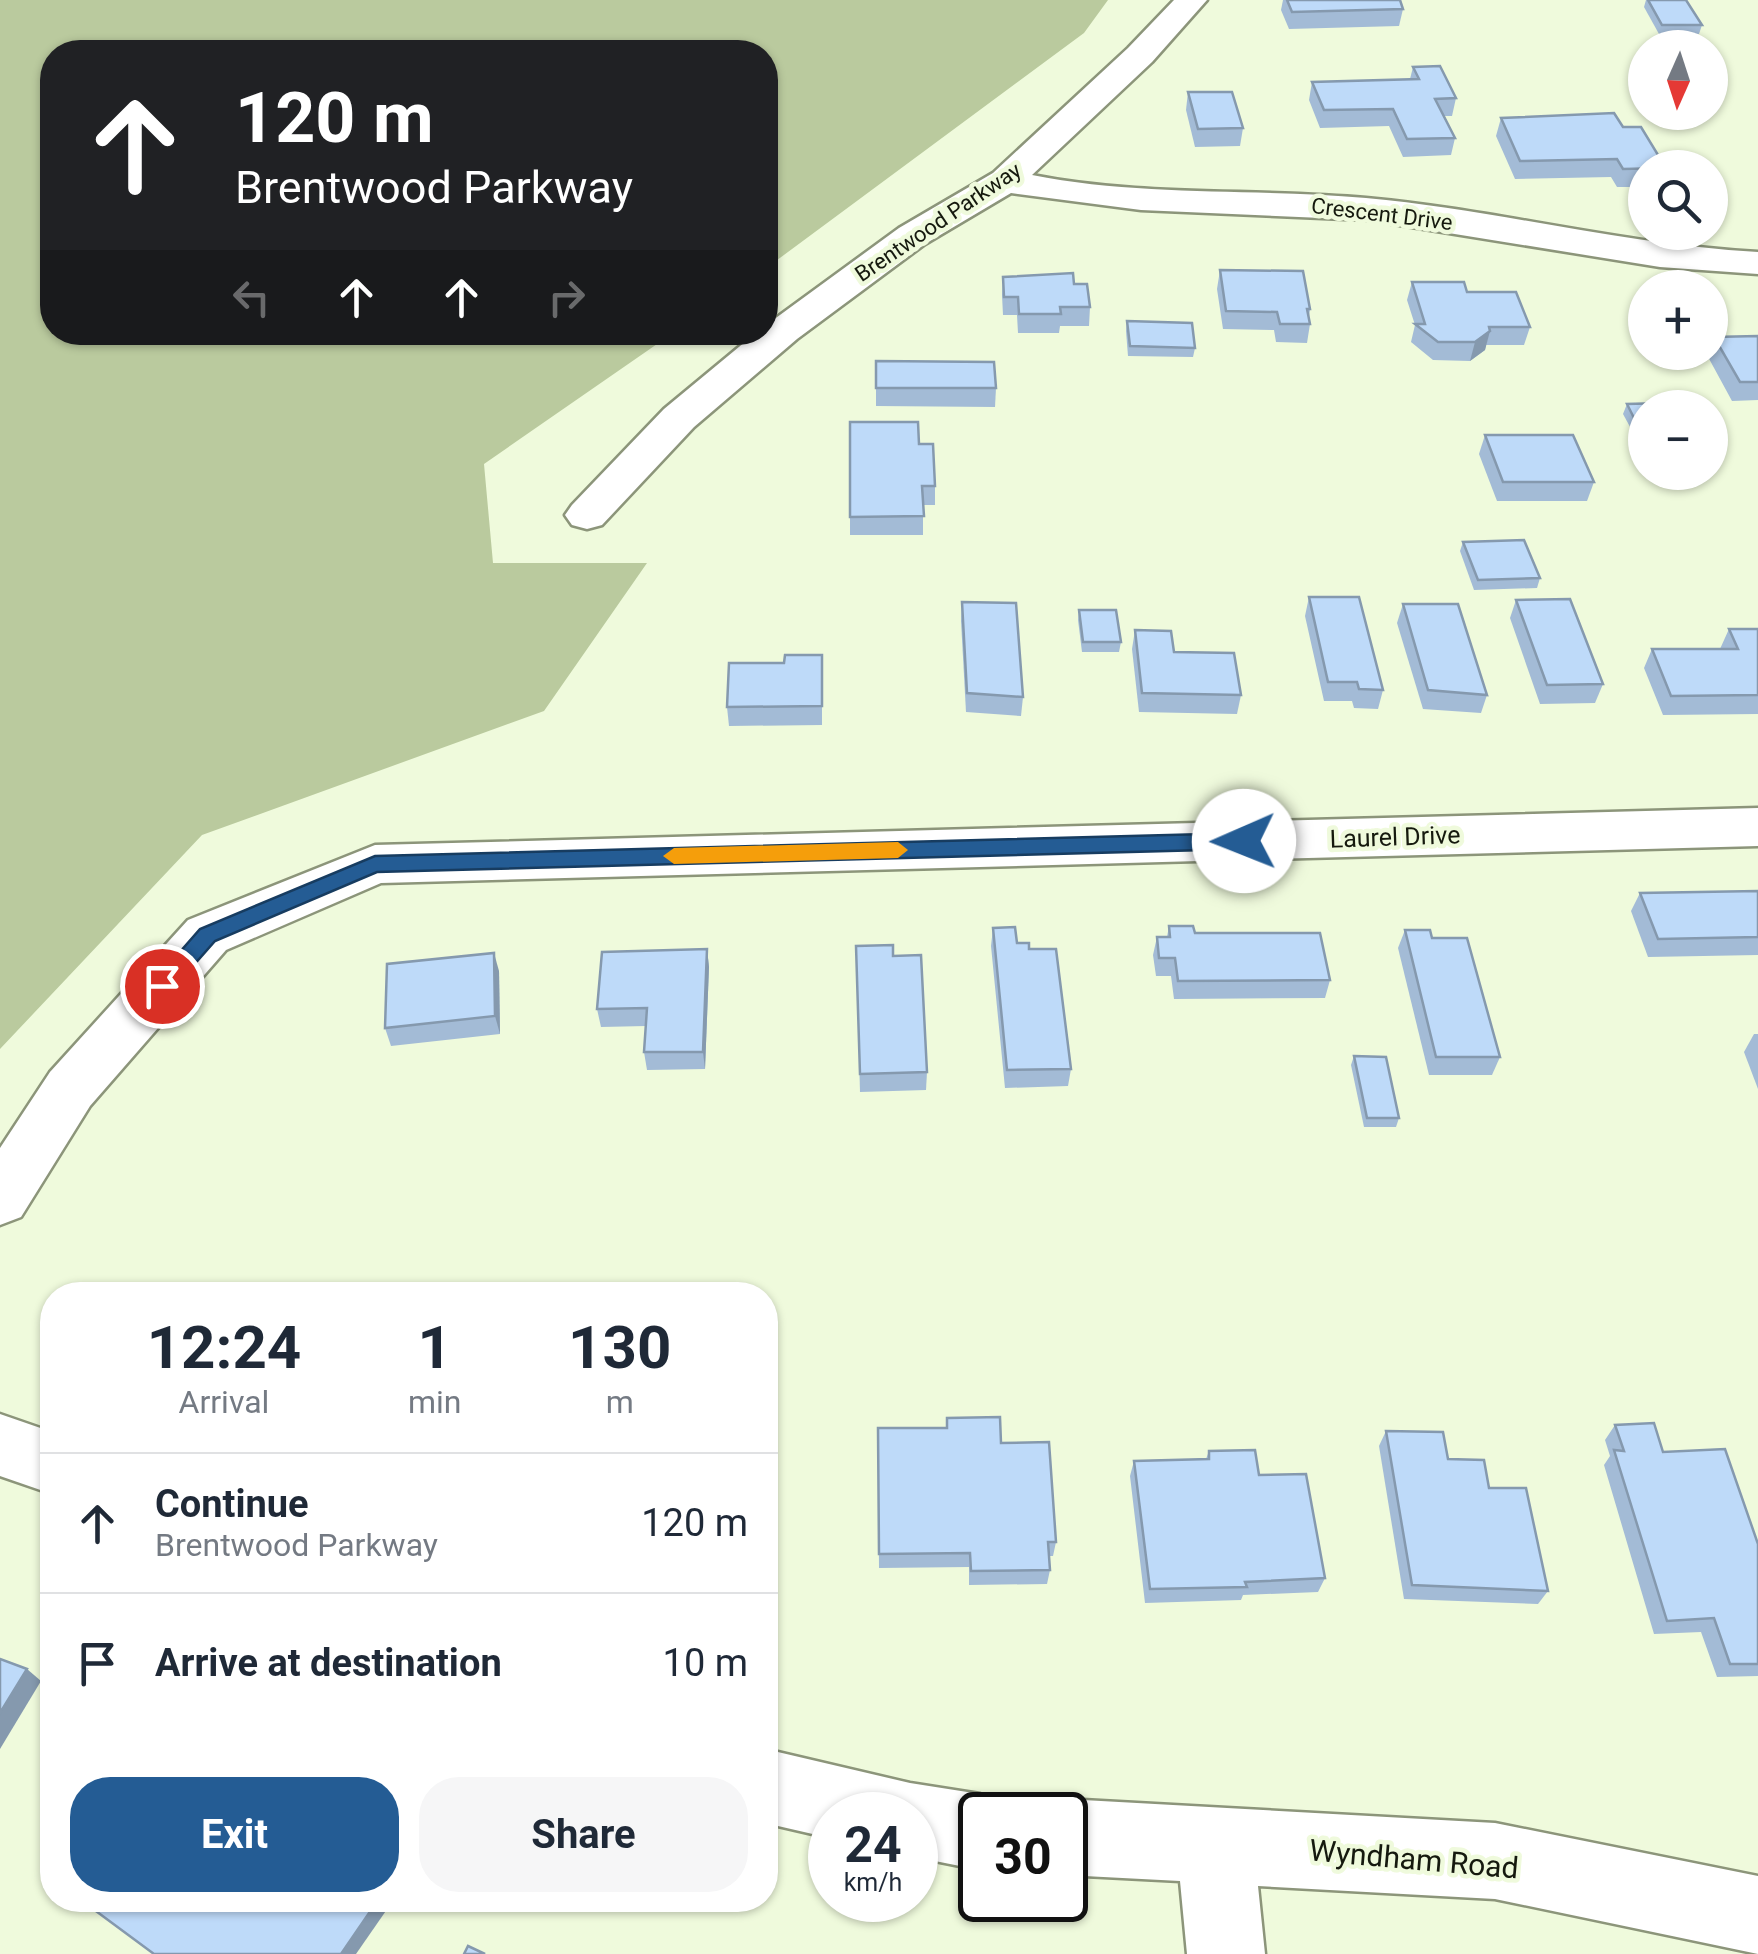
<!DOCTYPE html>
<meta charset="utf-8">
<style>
body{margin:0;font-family:Roboto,sans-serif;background:#f6f6f7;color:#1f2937;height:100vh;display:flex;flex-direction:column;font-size:38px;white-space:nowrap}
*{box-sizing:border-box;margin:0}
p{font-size:32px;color:#747a83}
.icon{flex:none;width:55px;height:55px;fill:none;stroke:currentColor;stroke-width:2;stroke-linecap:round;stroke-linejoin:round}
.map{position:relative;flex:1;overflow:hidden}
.drawer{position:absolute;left:40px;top:1282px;width:738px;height:630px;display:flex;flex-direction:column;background:#fff;border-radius:40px;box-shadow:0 2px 8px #0004}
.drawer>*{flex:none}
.banner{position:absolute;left:40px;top:40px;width:738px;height:305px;border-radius:40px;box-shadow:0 2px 8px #0004;background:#202124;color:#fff;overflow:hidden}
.needle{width:65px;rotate:183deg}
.tools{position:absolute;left:1628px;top:30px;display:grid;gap:20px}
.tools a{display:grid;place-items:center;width:100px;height:100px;border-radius:50%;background:#fff;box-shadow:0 2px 8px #0004;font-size:50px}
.speed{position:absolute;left:808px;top:1792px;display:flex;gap:20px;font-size:50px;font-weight:700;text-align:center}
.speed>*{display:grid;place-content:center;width:130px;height:130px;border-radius:50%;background:#fff;box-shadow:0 2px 8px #0004;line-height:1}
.speed small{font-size:25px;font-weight:400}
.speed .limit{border:5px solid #111;border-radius:15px;background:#fff;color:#111}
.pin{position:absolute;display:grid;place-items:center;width:85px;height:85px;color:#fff;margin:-42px;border:5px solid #fff;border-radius:50%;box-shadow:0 2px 10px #0007}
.me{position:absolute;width:110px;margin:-55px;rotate:269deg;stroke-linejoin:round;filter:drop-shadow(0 0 8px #0008)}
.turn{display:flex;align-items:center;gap:35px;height:210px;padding:0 30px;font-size:45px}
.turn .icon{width:130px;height:130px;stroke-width:2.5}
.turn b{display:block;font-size:70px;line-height:85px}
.lanes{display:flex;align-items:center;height:95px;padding:0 30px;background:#0003;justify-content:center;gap:50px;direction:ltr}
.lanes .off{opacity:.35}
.eta{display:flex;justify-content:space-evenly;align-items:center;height:170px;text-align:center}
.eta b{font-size:60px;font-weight:700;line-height:70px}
.button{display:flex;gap:20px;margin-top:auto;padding:20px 30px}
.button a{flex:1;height:115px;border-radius:40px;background:#245c94;color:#fff;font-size:40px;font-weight:700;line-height:115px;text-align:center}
.button a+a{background:#f6f6f7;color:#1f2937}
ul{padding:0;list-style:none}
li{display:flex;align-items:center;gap:30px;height:140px;padding:0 30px;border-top:2px solid #e0e1e3}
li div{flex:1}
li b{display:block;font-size:38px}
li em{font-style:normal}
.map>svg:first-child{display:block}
.green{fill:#baca9e}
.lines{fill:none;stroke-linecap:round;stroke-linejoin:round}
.street-casing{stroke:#8c957a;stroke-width:5}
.street{fill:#fff;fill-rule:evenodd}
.wall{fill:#a3bbd6}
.shaded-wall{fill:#8599ae}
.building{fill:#bedaf9;stroke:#8599ae;stroke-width:2.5}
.route{fill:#245c94;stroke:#173c60;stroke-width:2.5}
.slow{fill:#f59e0b}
.labels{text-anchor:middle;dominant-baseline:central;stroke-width:9;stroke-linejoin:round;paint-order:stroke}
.far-street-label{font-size:22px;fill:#15190e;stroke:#effadc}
.street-label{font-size:25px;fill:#15190e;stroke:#effadc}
.near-street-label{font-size:30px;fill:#15190e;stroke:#effadc}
</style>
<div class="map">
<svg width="1758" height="1954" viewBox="0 0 1758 1954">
<rect width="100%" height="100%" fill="#effadc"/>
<polygon class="green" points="0,0 1108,0 1084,33 765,269 765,52 52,52 52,332 673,333 484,464 493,563 647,563 544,711 202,835 0,1049"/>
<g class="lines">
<defs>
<g id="street">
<path d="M1174,0H1207L1152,62L1032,175C1142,197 1255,188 1366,198C1498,210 1626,245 1758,252V274L1660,267L1368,220L1141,210L1011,193L925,244L797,339L694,427L602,525L587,529L572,525L565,515L572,505L664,409L757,332H765L769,323L899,228L993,173L1128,48Z"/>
<polygon points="1758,808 1758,846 381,883 226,950 90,1106 21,1217 0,1225 0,1148 50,1072 188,920 375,845"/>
<polygon points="0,1414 52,1432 52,1494 0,1476"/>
<polygon points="765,1749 910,1783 980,1794 1007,1805 1011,1815 980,1815 980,1870 915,1857 915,1815 830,1815 830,1838 765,1823"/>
<polygon points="1065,1799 1495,1823 1758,1876 1758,1954 1495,1899 1258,1886 1265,1954 1187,1954 1180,1881 1065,1875 1065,1815 1036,1815 1038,1810"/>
</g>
</defs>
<use href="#street" class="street-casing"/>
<use href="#street" class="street"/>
</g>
<g class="wall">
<polygon points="1283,0 1400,0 1403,9 1399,26 1289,29 1281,10"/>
<polygon points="1646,0 1686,0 1702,25 1699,34 1659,34 1644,7"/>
<polygon points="1413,67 1456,98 1452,116 1444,116 1455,138 1451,155 1403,157 1389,126 1320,128 1309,100 1312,82 1410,79"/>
<polygon points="1188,92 1243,128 1240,146 1195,147 1186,110"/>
<polygon points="1501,118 1623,127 1645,168 1645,187 1617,187 1611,177 1515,179 1496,136"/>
<polygon points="1220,270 1310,309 1309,317 1310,324 1307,343 1276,342 1274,330 1223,329 1217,289"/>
<polygon points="1003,277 1074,284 1090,307 1089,326 1060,326 1059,333 1018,333 1017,315 1003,315 1002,295"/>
<polygon points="1412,282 1467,292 1530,327 1524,345 1486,345 1485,350 1470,361 1433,360 1411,342 1415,325 1407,300"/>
<polygon points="1127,321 1195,348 1193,357 1128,356 1126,331"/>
<polygon points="1758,336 1758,400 1732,401 1707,355 1708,352 1710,352 1710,347 1714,337"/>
<polygon points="876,361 996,388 995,407 876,406"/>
<polygon points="1627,404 1645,408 1645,436 1635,436 1623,414"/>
<polygon points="850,422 919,444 935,486 935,505 923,505 923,535 850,535"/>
<polygon points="1485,435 1594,482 1587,501 1497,501 1479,454"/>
<polygon points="1463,542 1540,578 1537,588 1474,590 1460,551"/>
<polygon points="1309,597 1383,690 1378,709 1354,708 1352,701 1324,701 1305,616"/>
<polygon points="1516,600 1603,684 1595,703 1540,704 1510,618"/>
<polygon points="962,602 1023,697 1021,716 966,712 961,621"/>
<polygon points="1403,604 1487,695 1481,713 1423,709 1397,623"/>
<polygon points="1079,610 1121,642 1119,652 1082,652 1078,620"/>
<polygon points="1729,629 1758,629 1758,714 1663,715 1644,668 1652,649 1720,649"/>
<polygon points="1135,630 1174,652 1241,695 1237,714 1139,712 1132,649"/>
<polygon points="822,655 822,725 729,726 727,707 784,663"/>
<polygon points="1758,891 1758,955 1648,957 1631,911 1640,893"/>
<polygon points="1169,926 1195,933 1330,980 1325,998 1174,999 1171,976 1156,976 1153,955 1157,937 1167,937"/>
<polygon points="993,928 1017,943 1029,949 1071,1069 1068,1086 1005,1088 991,946"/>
<polygon points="1405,930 1432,938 1500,1057 1492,1075 1429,1075 1398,948"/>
<polygon points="856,946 927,1072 926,1090 860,1092"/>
<polygon points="707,949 709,967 705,1069 647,1070 644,1052 646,1026 601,1027 597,1009"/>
<polygon points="499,971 500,1034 391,1046 385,1028"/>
<polygon points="1754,1034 1758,1034 1758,1089 1744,1052"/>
<polygon points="1354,1056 1399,1118 1396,1127 1364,1127 1351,1065"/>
<polygon points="947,1418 1001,1443 1056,1542 1053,1556 1049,1556 1050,1570 1047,1584 969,1585 969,1567 879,1568 878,1428 946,1428"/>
<polygon points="1615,1425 1663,1452 1758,1544 1758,1676 1717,1677 1701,1632 1654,1634 1604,1465 1610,1456 1605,1440"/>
<polygon points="1386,1431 1448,1459 1489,1488 1548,1591 1538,1604 1404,1599 1379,1446"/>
<polygon points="1209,1451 1259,1475 1325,1578 1318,1592 1243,1595 1241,1600 1145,1603 1130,1476 1134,1461 1206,1459"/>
</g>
<g class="shaded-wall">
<polygon points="1490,331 1485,350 1470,361 1475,342"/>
<polygon points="707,949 709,967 705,1069 703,1052"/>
<polygon points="494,953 499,971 500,1034 495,1016"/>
<polygon points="27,1669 41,1681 0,1749 0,1713"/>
<polygon points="378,1900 385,1900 390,1905 356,1954 341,1954"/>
</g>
<g class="building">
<polygon points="1287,0 1400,0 1403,9 1292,12"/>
<polygon points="1648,0 1686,0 1702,25 1662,25"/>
<polygon points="1440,66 1456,98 1435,99 1455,138 1407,139 1393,109 1324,110 1312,82 1419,79 1413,67"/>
<polygon points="1188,92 1232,92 1243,128 1198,129"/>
<polygon points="1614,113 1623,127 1641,127 1666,168 1623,169 1617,159 1520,161 1501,118"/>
<polygon points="1220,270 1303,271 1310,309 1307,309 1310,324 1280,324 1277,312 1226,311"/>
<polygon points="1073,273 1074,284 1087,284 1090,307 1060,307 1061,314 1019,314 1018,297 1004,297 1003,277"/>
<polygon points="1412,282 1464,282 1467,292 1516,292 1530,327 1489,327 1490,331 1475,342 1438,342 1415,324 1425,324"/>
<polygon points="1127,321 1192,323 1195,348 1130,346"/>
<polygon points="1758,336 1758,382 1740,382 1714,337"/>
<polygon points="876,361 994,362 996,388 876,388"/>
<polygon points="1665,403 1667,408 1645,408 1645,426 1638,426 1627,404"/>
<polygon points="850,422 918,422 919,444 933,444 935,486 922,486 924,516 850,517"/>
<polygon points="1485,435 1573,435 1594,482 1503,482"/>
<polygon points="1524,540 1540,578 1478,580 1463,542"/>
<polygon points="1309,597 1359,597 1383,690 1359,689 1357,682 1328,682"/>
<polygon points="1570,599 1603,684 1547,685 1516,600"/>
<polygon points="962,602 1016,603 1023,697 967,693"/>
<polygon points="1403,604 1458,604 1487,695 1428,690"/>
<polygon points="1079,610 1116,610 1121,642 1083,642"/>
<polygon points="1729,629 1758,629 1758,695 1671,696 1652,649 1738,649"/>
<polygon points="1135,630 1171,631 1174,652 1234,653 1241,695 1142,693"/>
<polygon points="785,655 822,655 822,706 727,707 729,663 784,663"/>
<polygon points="1758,891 1758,937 1658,939 1640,893"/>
<polygon points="1169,926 1193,926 1195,933 1320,933 1330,980 1178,981 1175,958 1159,958 1157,937 1170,937"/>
<polygon points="1015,927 1017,943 1029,943 1029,949 1056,949 1071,1069 1007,1070 993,928"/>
<polygon points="1405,930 1430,930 1432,938 1467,938 1500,1057 1436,1057"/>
<polygon points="893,945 893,956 921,955 927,1072 860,1074 856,946"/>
<polygon points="707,949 703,1052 644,1052 647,1008 597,1009 602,952"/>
<polygon points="494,953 495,1016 385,1028 387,964"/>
<polygon points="1354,1056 1386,1057 1399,1118 1367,1118"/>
<polygon points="1000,1417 1001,1443 1049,1442 1056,1542 1048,1542 1050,1570 971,1571 970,1553 879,1554 878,1428 947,1428 947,1418"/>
<polygon points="1654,1423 1663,1452 1725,1449 1758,1544 1758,1664 1730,1664 1714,1618 1667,1621 1614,1450 1624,1451 1615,1425"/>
<polygon points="1386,1431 1443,1432 1448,1459 1484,1460 1489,1488 1526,1488 1548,1591 1412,1585"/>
<polygon points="1255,1450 1259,1475 1306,1474 1325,1578 1245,1582 1247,1587 1150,1589 1134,1461 1209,1459 1209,1451"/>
<polygon points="0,1659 27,1669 0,1713"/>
<polygon points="52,1866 52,1879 46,1874"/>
<polygon points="81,1900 378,1900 341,1954 154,1954"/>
<polygon points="468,1946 485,1954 464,1954"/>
</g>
<polygon class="route" points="1244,833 1255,841 1244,849 377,872 215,941 170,992 154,992 150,986 200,929 375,856"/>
<polygon class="slow" points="898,842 908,850 898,858 674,864 663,856 674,848"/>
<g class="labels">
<g class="far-street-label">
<text transform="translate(1382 214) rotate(7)">Crescent Drive</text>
<text transform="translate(938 222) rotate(-34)">Brentwood Parkway</text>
</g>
<g class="street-label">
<text transform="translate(1395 837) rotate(-2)">Laurel Drive</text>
</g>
<g class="near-street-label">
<text transform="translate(1414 1859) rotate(5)">Wyndham Road</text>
</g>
</g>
</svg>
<div class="tools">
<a><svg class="needle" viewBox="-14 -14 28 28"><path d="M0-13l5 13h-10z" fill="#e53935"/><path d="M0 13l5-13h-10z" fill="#747a83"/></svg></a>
<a><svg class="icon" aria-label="search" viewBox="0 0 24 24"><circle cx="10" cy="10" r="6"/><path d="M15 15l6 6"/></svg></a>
<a>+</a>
<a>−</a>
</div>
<div class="speed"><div>24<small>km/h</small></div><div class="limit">30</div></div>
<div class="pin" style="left:162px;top:986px;background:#d93025"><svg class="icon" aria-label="arrive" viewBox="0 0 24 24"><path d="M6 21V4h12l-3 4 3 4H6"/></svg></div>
<svg class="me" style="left:1244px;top:841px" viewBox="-20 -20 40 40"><circle r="19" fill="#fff"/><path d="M0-13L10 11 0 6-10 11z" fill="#245c94"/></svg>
<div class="banner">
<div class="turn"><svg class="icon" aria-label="ahead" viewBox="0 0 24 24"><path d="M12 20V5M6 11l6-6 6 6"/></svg><div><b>120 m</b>Brentwood Parkway</div></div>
<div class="lanes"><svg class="icon off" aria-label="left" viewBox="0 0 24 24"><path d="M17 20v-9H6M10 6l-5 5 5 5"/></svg><svg class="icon" aria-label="ahead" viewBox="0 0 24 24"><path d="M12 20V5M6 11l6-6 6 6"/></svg><svg class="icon" aria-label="ahead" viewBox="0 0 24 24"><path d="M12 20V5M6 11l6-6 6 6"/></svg><svg class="icon off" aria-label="right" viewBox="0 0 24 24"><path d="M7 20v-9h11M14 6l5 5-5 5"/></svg></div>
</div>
<section class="drawer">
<div class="eta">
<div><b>12:24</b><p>Arrival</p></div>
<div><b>1</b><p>min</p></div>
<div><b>130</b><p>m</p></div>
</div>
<ul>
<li><svg class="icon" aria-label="ahead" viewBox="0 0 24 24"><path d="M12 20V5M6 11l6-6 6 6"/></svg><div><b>Continue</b><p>Brentwood Parkway</p></div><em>120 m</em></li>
<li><svg class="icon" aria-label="arrive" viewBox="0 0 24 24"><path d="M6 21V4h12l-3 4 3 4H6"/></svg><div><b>Arrive at destination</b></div><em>10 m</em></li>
</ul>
<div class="button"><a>Exit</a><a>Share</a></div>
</section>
</div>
